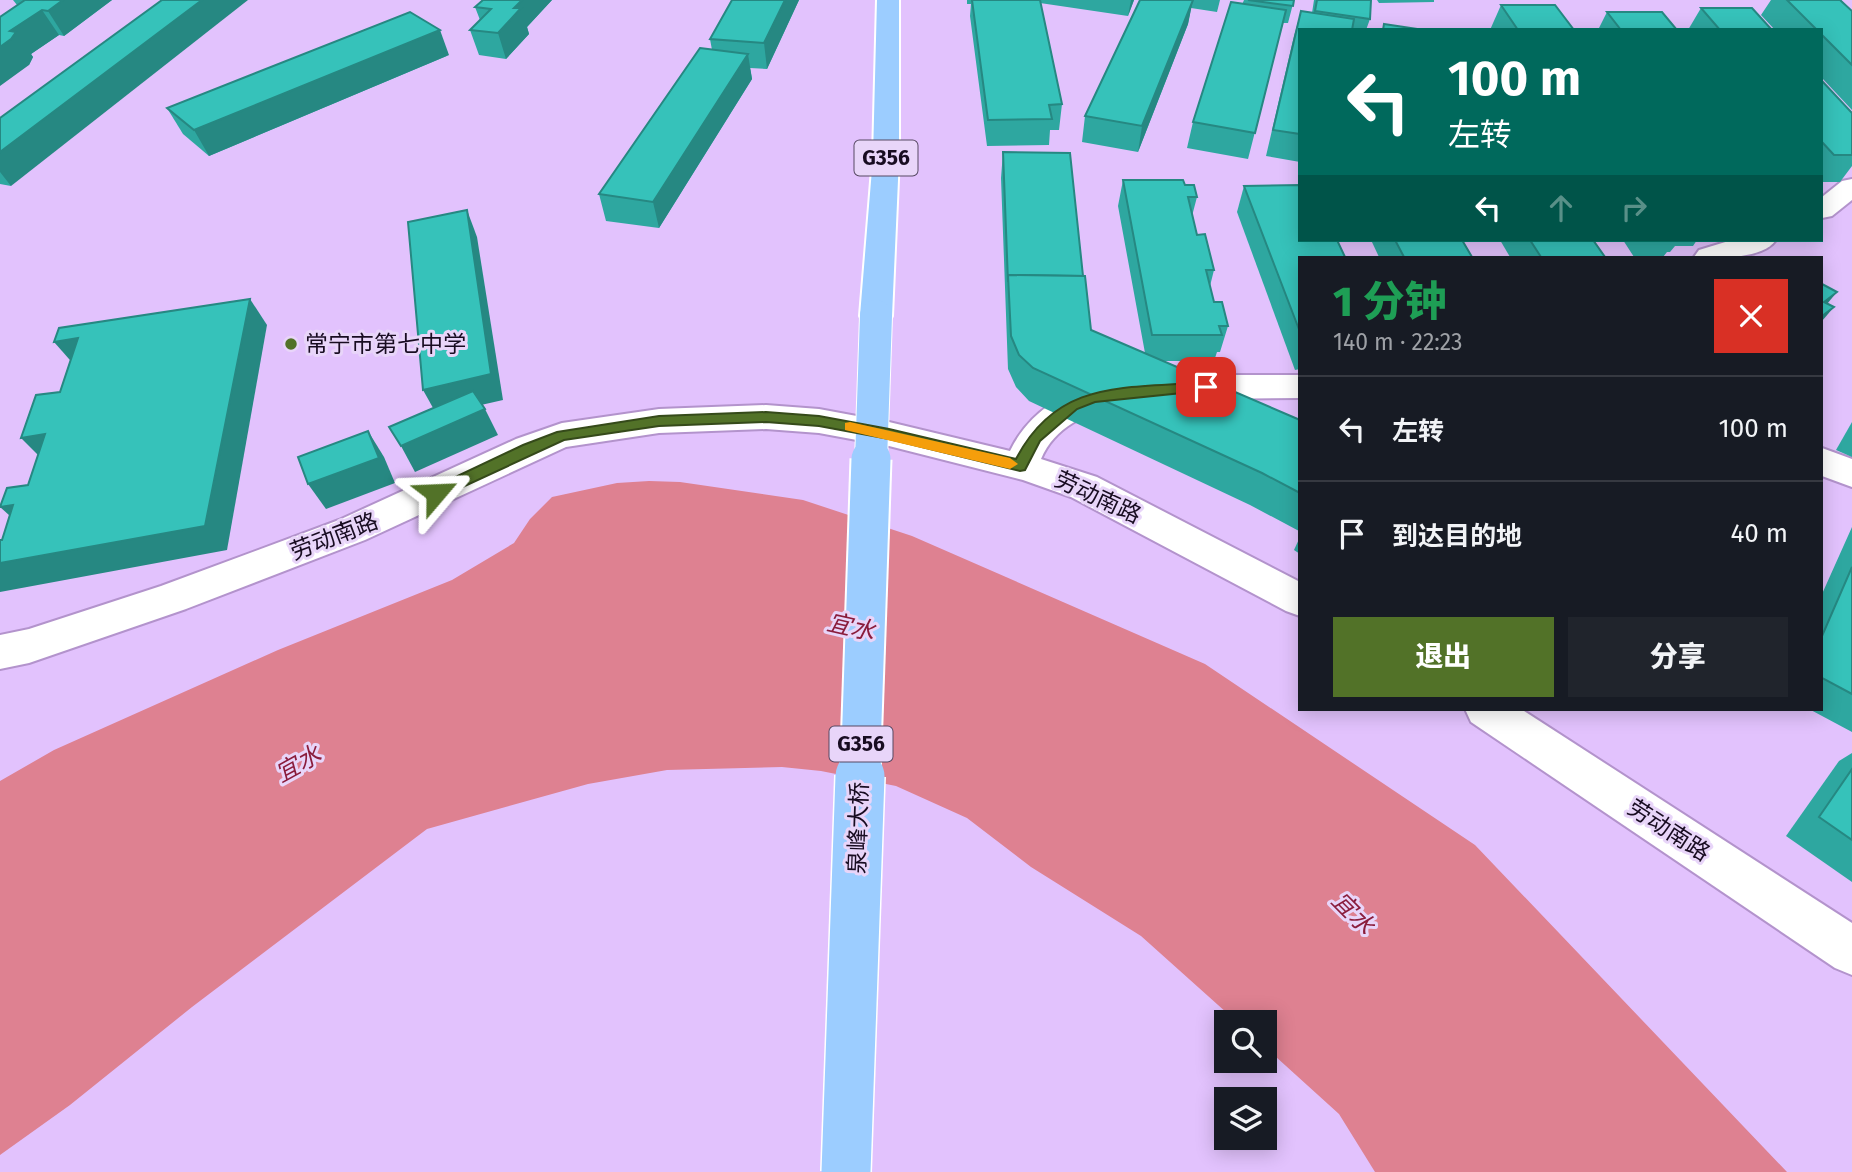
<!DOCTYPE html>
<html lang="zh">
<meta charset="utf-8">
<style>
body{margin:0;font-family:"Fira Sans","Noto Sans SC",sans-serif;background:#20242c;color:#f1f3f6;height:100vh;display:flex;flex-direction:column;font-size:26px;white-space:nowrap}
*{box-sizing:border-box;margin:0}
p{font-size:23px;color:#9ea1a6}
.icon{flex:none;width:38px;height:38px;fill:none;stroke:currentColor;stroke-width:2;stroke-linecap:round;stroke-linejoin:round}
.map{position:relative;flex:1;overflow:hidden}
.details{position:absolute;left:1298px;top:256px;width:525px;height:455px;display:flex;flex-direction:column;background:#171b24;border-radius:0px;box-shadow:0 4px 18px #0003}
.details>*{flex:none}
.hud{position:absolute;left:1298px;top:28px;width:525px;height:214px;border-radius:0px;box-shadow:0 4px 18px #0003;background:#00695c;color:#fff;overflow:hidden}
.controls{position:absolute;left:1214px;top:1010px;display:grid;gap:14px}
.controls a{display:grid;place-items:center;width:63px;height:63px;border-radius:0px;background:#171b24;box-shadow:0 4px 18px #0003;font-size:35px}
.pin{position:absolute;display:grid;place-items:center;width:60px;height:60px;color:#fff;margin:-30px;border-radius:14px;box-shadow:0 4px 10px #0006}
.me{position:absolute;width:77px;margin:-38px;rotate:64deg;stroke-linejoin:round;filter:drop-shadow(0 0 5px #0008)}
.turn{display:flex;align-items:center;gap:24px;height:147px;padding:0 35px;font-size:32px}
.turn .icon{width:91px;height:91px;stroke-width:2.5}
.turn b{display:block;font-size:49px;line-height:60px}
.lanes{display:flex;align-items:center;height:66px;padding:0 35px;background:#0003;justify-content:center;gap:35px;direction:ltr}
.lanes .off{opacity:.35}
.round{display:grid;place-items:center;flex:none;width:74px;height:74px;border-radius:0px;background:#20242c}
.summary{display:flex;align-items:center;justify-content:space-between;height:119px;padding:0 35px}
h1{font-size:42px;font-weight:800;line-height:52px;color:#1e9e55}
.button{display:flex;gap:14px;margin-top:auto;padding:14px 35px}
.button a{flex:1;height:80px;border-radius:0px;background:#527228;color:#fff;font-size:28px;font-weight:800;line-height:80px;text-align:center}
.button a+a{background:#20242c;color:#f1f3f6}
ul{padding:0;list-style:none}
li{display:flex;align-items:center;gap:21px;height:105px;padding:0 35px;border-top:2px solid #363941}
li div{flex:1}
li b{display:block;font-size:26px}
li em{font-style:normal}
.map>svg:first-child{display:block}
.water{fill:#de8191}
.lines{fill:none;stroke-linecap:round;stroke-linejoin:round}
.minor-casing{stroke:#b393cc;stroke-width:4}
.highway-casing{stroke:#fff;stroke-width:4}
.minor{fill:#fff;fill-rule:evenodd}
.highway{fill:#9ccdff;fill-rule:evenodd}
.highway-bridge-far2-casing{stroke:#fff;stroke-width:34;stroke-linecap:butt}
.highway-bridge-far1-casing{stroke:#fff;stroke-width:43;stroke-linecap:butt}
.highway-bridge-casing{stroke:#fff;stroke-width:52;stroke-linecap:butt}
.highway-bridge-far2{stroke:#9ccdff;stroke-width:32}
.highway-bridge-far1{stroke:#9ccdff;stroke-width:39}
.highway-bridge{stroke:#9ccdff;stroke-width:49}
.wall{fill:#2ea7a0}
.shaded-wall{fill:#268882}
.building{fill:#36c2ba;stroke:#268882;stroke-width:2}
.route{fill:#527228;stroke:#354a1a;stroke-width:2}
.slow{fill:#f59e0b}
.poi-dot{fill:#527228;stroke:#e8d5f9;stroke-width:2.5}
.labels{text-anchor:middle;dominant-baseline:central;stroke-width:6;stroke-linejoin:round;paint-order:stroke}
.shield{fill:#e8d5f9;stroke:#564862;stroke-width:2}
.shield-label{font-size:21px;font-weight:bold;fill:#180c21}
.poi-label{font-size:23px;fill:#180c21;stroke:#e8d5f9;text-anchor:start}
.street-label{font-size:23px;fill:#180c21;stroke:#e8d5f9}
.water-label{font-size:24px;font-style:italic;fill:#8a1c3c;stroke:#e8d5f9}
</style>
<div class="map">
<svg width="1852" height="1172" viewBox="0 0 1852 1172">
<rect width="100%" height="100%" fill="#e2c2fd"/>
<polygon class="water" points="649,481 680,482 803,500 912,536 1205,664 1475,845 1787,1172 1375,1172 1339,1114 1265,1047 1265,1022 1237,1022 1141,936 1031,867 967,818 896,786 821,771 782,767 667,770 588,784 427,829 192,1007 70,1105 0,1155 0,781 54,750 278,650 452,580 514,543 530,519 552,497 617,483"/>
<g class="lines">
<defs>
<g id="minor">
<polygon points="1852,179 1852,200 1832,216 1822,218 1822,197 1842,181"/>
<path d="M1732,240H1776C1762,260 1716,258 1694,257L1699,250Z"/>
<polygon points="1206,375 1300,375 1300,398 1206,399 1173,402 1161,398 1156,390 1161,382"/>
<path d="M1106,384L1118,388L1123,396L1118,404C1086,414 1055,426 1041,459L1097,477L1300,582V616L1286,611L1071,497L1023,480L889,446L819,433L766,429L659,433L566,447L365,540L186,609L29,663L0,669V635L29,629L161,586L339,520L516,439L562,423L659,409L766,405L819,409L889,422L1010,451C1029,412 1064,390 1106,384Z"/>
<polygon points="1822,448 1852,459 1852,487 1822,476"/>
<polygon points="1465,709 1521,709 1852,923 1852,975 1835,968 1471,722"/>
</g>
<polygon id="highway" points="877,0 899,0 899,157 892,316 887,323 876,326 865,323 860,316 873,157"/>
</defs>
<use href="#minor" class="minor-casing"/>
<use href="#highway" class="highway-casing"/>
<use href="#minor" class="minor"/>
<use href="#highway" class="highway"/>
<defs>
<polyline id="highway-bridge-far2" points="871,461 876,316"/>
<polyline id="highway-bridge-far1" points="860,778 871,459"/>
<polyline id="highway-bridge" points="846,1172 860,776"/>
</defs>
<use href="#highway-bridge-far2" class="highway-bridge-far2-casing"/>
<use href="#highway-bridge-far1" class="highway-bridge-far1-casing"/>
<use href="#highway-bridge" class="highway-bridge-casing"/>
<use href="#highway-bridge-far2" class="highway-bridge-far2"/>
<use href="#highway-bridge-far1" class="highway-bridge-far1"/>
<use href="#highway-bridge" class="highway-bridge"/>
</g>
<g class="wall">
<polygon points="13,0 112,0 64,36 59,35 31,54 33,57 29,65 17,5"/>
<polygon points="483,0 552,0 527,27 529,34 506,59 479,55 470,30 480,20 475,7"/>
<polygon points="732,0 799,0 767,69 750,68 752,79 659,228 606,221 599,194 712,50 710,39"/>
<polygon points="967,0 1134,0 1128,16 1040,3 1062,104 1059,130 1050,130 1049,145 987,146 970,16 971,4 967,4"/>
<polygon points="1140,0 1220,0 1217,12 1191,8 1188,24 1138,152 1082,142 1085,116"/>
<polygon points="1244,0 1294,0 1288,23 1283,23 1248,159 1187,148 1193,122"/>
<polygon points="1314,0 1371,0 1370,19 1366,30 1300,30 1300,162 1266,156 1294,36 1301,11 1312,13"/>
<polygon points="1377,0 1434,0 1434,2 1379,3"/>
<polygon points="1771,0 1845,0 1841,0 1852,11 1852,110 1822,78 1822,30 1775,30 1761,15"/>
<polygon points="1501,5 1574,30 1490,30"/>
<polygon points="1701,8 1772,30 1688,30"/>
<polygon points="1607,12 1677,30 1598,30"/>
<polygon points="449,55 209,156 183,134 167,108"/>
<polygon points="1822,81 1852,113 1852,166 1840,182 1822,182"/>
<polygon points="0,118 11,186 0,184"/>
<polygon points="1003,152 1083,276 1091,330 1145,353 1118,206 1123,180 1185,185 1197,197 1192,216 1197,235 1214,270 1210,286 1214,302 1228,326 1220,352 1217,352 1214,361 1164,361 1300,420 1300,528 1299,531 1250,505 1029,401 1016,387 1008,369 1001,178"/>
<polygon points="1244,186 1300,257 1300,369 1295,370 1237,212"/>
<polygon points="1371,240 1462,240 1472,257 1379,257"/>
<polygon points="1500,240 1593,240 1605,257 1510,257"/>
<polygon points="1623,240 1697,240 1693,246 1675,246 1670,252 1667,252 1663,257 1634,257"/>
<polygon points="1852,422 1852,457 1836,450"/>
<polygon points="1852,527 1852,732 1809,709 1822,709 1822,594"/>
<polygon points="1300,537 1300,554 1294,550"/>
<polygon points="1852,753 1852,882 1786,836 1839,761"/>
</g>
<g class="shaded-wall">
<polygon points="63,0 112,0 64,36 48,11"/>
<polygon points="202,0 248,0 11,186 0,172 0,152"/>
<polygon points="522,0 552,0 527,27 529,34 506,59 498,33 514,8"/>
<polygon points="785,0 799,0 767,69 764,43"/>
<polygon points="1131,0 1134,0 1128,16"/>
<polygon points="1193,0 1188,24 1138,152 1142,126"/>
<polygon points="42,10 59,35 31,54 33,57 29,65 0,86 0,47 10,31"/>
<polygon points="440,30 449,55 209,156 194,130"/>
<polygon points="748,54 752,79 659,228 653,202"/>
<polygon points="467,210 477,237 503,400 437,415 423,390"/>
<polygon points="1837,292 1822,310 1824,302"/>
<polygon points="250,299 267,325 227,550 0,592 0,563"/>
<polygon points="1834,307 1822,321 1822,316"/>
<polygon points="78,338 77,368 54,342"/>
<polygon points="485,409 498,435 415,472 401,446"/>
<polygon points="368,431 384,457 395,483 326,509 308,484"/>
<polygon points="45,434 46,463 21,438"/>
<polygon points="13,505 28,532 0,507"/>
</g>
<g class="building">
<polygon points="25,0 63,0 48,11 42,10 10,31 16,32 11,39 0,47 0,17"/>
<polygon points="162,0 202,0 0,152 0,118"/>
<polygon points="483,0 522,0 514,8 521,8 498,33 470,30 491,9 475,7"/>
<polygon points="732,0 785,0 764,43 710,39"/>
<polygon points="972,0 1040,0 1062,104 1049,105 1052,119 988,120"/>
<polygon points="1140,0 1193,0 1142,126 1085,116"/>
<polygon points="1248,0 1294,0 1293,6"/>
<polygon points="1317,0 1371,0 1370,19 1315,11"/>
<polygon points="1787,0 1840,0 1852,11 1852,65 1822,35 1822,30 1817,30"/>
<polygon points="1231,2 1286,10 1255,133 1193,122"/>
<polygon points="1501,5 1555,5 1574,30 1518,30"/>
<polygon points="1701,8 1752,8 1772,30 1720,30"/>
<polygon points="1301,11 1354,19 1352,30 1300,30 1300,134 1273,130"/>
<polygon points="410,12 440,30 194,130 167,108"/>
<polygon points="1607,12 1662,12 1677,30 1621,30"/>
<polygon points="1384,24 1424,30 1383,30"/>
<polygon points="700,48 748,54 653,202 599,194"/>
<polygon points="1822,81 1852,113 1852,155 1834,155 1822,142"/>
<polygon points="1003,152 1070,153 1083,276 1008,275 1008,282"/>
<polygon points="1123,180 1183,180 1185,185 1194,185 1197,197 1188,197 1197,235 1205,234 1214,270 1206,270 1214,302 1222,302 1228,326 1219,326 1222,335 1152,335"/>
<polygon points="1300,185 1300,240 1337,240 1345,257 1300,257 1300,332 1244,186"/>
<polygon points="467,210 491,374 423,390 408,222"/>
<polygon points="1395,240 1462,240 1472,257 1404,257"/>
<polygon points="1530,240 1593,240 1605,257 1541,257"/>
<polygon points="1008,275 1085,276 1091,330 1300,420 1300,493 1262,473 1033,368 1019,355 1011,336"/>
<polygon points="1822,284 1837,292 1824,302 1834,307 1822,316"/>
<polygon points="250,299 205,526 0,563 0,540 2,540 13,505 0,507 7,488 28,485 45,434 21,438 36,395 60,392 78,338 54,342 59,328"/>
<polygon points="473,391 485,409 401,446 389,427"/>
<polygon points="368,431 379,458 308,484 298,457"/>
<polygon points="1852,567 1852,694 1822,678 1822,636"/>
<polygon points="1852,769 1852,840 1819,817"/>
</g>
<path class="route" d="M1206,382L1213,387L1211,390L1095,402L1077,409L1040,441L1025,470L1020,471L889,439L819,426L766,422L659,426L564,440L441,497H430L428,493L430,489L523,445L557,432L659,416L766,412L819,416L889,429L1016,459C1058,378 1126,389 1206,382Z"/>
<polygon class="slow" points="850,422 1010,458 1018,464 1010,469 845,430 845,423"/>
<circle class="poi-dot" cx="291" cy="344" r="7"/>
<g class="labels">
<g class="shield">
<rect x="854.5" y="140.5" width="63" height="35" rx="5"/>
<rect x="829.5" y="726.5" width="63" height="35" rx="5"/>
</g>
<g class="shield-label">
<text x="886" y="158">G356</text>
<text x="861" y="744">G356</text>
</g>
<g class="poi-label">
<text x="305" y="344">常宁市第七中学</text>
</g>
<g class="street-label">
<text transform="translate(1098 497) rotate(25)">劳动南路</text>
<text transform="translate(334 536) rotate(-21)">劳动南路</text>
<text transform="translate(858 828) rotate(-88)">泉峰大桥</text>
<text transform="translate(1669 830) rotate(33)">劳动南路</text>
</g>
<g class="water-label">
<text transform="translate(851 627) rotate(13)">宜水</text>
<text transform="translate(298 764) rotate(-29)">宜水</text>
<text transform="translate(1353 913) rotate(45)">宜水</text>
</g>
</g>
</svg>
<div class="controls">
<a><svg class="icon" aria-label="search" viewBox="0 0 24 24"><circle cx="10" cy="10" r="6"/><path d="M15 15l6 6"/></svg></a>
<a><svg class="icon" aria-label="layers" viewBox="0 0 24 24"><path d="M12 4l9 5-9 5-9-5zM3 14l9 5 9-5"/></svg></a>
</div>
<div class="pin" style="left:1206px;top:387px;background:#d93025"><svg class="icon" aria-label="arrive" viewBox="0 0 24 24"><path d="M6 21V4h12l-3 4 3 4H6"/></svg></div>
<svg class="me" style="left:436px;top:493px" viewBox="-20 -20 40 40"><path d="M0-17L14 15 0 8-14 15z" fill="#527228" stroke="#fff" stroke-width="4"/></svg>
<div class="hud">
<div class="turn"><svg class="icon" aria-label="left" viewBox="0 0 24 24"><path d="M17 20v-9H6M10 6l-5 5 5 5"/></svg><div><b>100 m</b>左转</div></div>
<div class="lanes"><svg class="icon" aria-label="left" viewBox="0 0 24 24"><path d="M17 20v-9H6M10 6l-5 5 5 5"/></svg><svg class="icon off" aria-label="ahead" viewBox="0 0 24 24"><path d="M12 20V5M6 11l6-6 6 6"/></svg><svg class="icon off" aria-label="right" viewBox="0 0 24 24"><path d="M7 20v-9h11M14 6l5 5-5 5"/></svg></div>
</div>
<section class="details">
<div class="summary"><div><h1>1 分钟</h1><p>140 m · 22:23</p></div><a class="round" style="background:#d93025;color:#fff"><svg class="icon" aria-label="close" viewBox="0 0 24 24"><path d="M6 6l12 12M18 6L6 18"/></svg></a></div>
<ul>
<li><svg class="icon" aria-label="left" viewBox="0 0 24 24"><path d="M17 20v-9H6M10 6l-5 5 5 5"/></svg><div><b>左转</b></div><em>100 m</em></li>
<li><svg class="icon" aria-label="arrive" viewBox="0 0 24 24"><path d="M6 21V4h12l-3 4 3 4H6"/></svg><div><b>到达目的地</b></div><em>40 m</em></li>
</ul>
<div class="button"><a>退出</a><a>分享</a></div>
</section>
</div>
